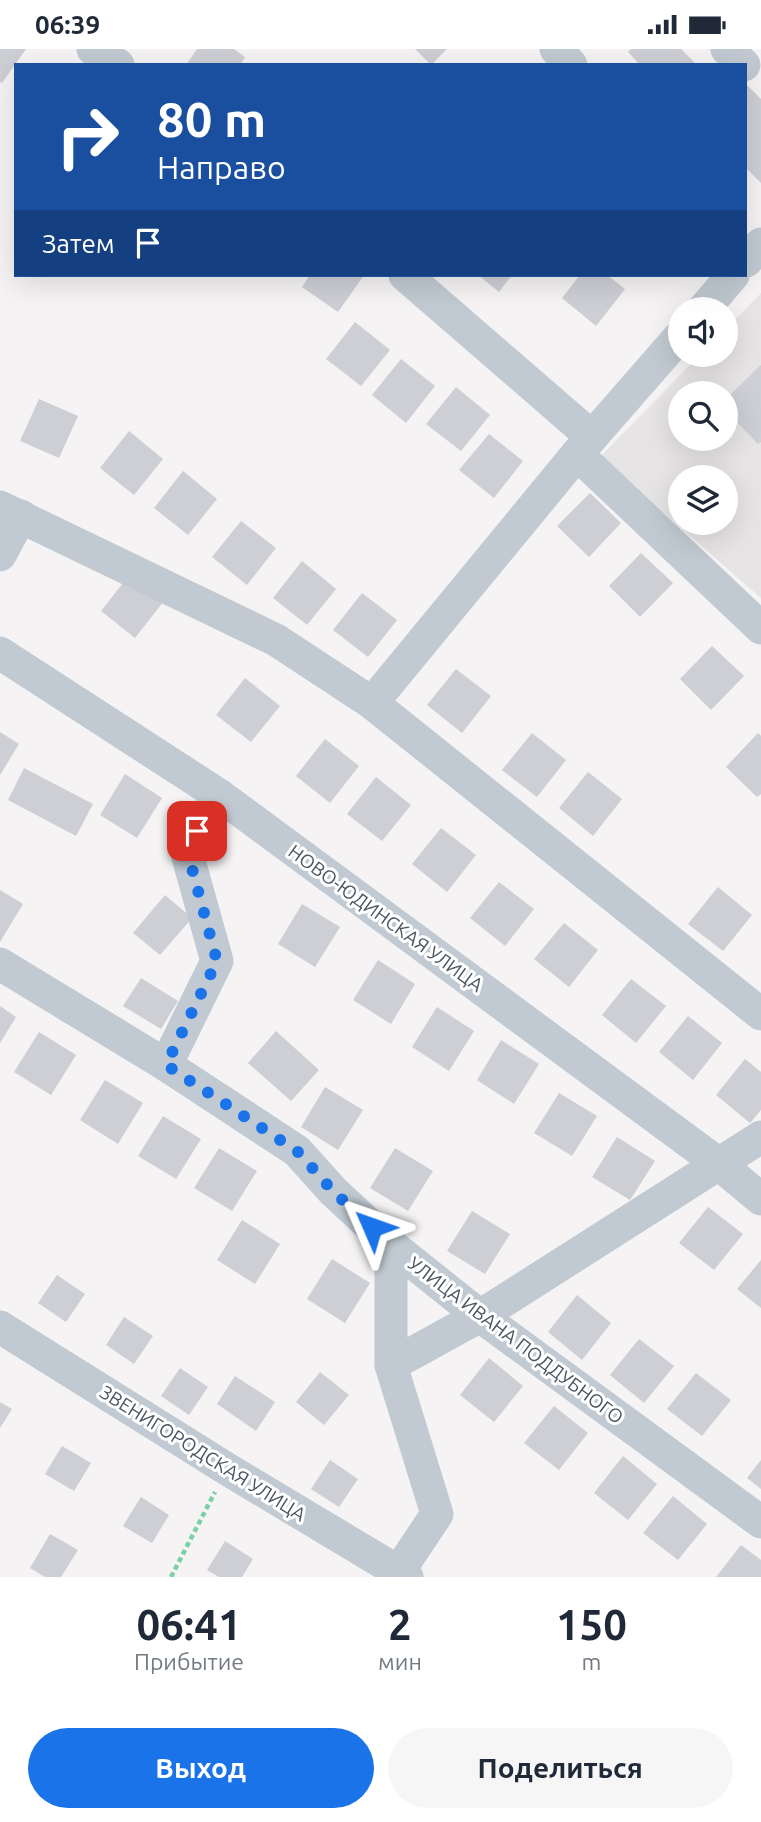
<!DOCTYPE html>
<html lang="ru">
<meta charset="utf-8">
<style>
body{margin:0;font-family:Ubuntu,sans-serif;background:#f6f6f7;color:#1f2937;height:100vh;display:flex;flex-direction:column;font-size:26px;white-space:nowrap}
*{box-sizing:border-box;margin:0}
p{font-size:23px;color:#747a83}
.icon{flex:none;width:38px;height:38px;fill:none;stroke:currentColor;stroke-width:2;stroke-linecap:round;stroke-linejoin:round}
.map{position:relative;height:1528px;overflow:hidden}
.panel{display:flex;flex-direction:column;background:#fff;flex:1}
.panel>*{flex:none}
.top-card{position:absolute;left:14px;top:14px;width:733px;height:214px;border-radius:0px;box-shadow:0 7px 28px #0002;background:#1a4fa0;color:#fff;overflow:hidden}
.buttons{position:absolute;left:668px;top:248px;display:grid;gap:14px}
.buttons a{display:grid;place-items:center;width:70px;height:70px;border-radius:50%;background:#fff;box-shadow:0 7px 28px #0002;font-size:35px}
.pin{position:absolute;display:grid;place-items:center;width:60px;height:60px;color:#fff;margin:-30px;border-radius:14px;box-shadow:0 4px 10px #0006}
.me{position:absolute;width:77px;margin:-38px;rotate:313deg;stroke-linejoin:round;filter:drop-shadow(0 0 5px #0008)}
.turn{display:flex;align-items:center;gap:24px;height:147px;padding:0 28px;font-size:32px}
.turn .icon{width:91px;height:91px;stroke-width:2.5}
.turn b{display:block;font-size:49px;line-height:60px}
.then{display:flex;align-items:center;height:66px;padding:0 28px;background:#0003;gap:14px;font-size:26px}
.eta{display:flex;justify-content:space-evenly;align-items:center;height:119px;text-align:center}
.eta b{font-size:42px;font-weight:700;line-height:49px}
.button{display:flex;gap:14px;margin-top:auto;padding:14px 28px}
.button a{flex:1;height:80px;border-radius:42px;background:#1a73e8;color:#fff;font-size:28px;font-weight:700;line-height:80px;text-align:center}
.button a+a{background:#f6f6f7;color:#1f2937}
.status{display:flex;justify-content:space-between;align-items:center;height:49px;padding:0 35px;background:#fff;direction:ltr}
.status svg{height:19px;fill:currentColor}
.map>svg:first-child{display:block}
.education{fill:#e6e4e5;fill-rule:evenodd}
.building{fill:#cdcfd5}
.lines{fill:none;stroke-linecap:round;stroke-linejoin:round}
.path{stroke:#7ad0a6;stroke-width:4.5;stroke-dasharray:5 3.5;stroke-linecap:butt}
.minor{stroke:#c1cad2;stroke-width:33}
.route{stroke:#1a73e8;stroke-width:12;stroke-dasharray:0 21.6}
.labels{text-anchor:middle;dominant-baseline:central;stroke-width:6;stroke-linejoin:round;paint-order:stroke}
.street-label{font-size:19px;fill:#4a5661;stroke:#fff}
</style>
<div class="status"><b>06:39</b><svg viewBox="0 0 49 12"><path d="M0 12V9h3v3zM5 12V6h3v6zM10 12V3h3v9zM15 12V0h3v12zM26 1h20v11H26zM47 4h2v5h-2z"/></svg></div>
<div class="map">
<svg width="761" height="1528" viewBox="0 0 761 1528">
<rect width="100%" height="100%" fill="#f5f3f3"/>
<path class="education" d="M761,244V549L600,408L700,306H726V280ZM681,345H726V390H681ZM681,429H726V474H681Z"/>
<g class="building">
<polygon points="0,0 26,0 2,34 0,33"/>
<polygon points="197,0 234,0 245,8 240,16 186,16"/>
<polygon points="415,0 447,0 431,16"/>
<polygon points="631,0 681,0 697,16 640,16 628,3"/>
<polygon points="746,35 761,50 761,134 746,119"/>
<polygon points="310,226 364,226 338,263 302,238"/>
<polygon points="478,226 512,226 499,243"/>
<polygon points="580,226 607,226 625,240 596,277 562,249"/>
<polygon points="355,273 390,301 361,337 326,310"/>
<polygon points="401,310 435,337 406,374 372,346"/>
<polygon points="761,316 761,393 758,395 726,362 726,350"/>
<polygon points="456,338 490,366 461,402 426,375"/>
<polygon points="39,350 78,367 59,409 20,392"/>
<polygon points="129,382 163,410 134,446 100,419"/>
<polygon points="489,385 523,412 494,449 459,421"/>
<polygon points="183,422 217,450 188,486 154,459"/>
<polygon points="590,444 621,474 589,508 557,477"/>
<polygon points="241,472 276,499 247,536 212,508"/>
<polygon points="641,504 673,534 640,568 609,537"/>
<polygon points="302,512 336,540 307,576 273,549"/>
<polygon points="130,525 164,552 135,589 101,562"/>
<polygon points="362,544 397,571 368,608 333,581"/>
<polygon points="712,597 744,627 711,661 680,630"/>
<polygon points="456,620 491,647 462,684 427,656"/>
<polygon points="245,629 280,657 251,693 216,666"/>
<polygon points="0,683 19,695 0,726"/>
<polygon points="532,684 566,711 537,748 502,721"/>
<polygon points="758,684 761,687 761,745 757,748 726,718"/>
<polygon points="325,690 359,717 330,754 296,727"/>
<polygon points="24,719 93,755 76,787 8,751"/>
<polygon points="588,723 622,750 593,787 559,759"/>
<polygon points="125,725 162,749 137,789 100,766"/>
<polygon points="376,728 411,756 382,792 347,765"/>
<polygon points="441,779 476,806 447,843 412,815"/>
<polygon points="499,833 534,860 505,897 470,869"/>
<polygon points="718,838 752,866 723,902 688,875"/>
<polygon points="0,841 23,855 0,893"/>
<polygon points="165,846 192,869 160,906 133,884"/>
<polygon points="302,855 340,878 315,918 278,895"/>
<polygon points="564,874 598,901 569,938 534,910"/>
<polygon points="378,911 415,935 391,975 353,951"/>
<polygon points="141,929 178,952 161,980 123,957"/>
<polygon points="631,930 666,957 636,994 602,966"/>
<polygon points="0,957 16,968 0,994"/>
<polygon points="437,958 474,982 449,1022 412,998"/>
<polygon points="688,967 722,994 693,1031 659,1003"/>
<polygon points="276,982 319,1021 291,1052 248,1014"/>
<polygon points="39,983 76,1006 51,1046 14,1023"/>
<polygon points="501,991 539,1015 514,1055 477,1031"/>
<polygon points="745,1010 761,1023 761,1061 750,1074 716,1046"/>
<polygon points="105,1031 143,1054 118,1095 80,1071"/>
<polygon points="325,1038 363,1061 338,1101 301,1078"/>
<polygon points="559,1044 597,1067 572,1107 534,1084"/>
<polygon points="163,1067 201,1090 176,1130 138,1107"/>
<polygon points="617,1088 655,1112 630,1151 592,1128"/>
<polygon points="219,1099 257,1122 232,1162 194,1139"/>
<polygon points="395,1099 433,1122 408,1162 370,1139"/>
<polygon points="708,1158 743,1185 714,1221 679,1194"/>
<polygon points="472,1162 510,1185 485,1225 447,1202"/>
<polygon points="242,1171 280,1195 255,1235 217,1211"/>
<polygon points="332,1210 370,1234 345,1274 307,1250"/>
<polygon points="761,1211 761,1259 737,1240"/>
<polygon points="57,1226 85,1245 66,1273 38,1254"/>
<polygon points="577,1246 611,1274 582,1311 548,1283"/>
<polygon points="124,1268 153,1287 134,1315 106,1296"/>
<polygon points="639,1290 674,1317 644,1354 610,1326"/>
<polygon points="489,1309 523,1337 494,1373 460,1346"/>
<polygon points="180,1319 208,1338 189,1366 161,1347"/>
<polygon points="320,1323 349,1346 324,1376 296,1353"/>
<polygon points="696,1324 731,1351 702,1387 667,1360"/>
<polygon points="235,1327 275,1353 256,1382 217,1355"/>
<polygon points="0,1353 12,1360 0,1379"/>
<polygon points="554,1357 588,1384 559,1421 524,1394"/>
<polygon points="62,1397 91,1414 74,1442 45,1425"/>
<polygon points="623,1407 657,1435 628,1471 594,1444"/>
<polygon points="330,1411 358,1430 339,1458 311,1440"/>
<polygon points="761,1411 761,1440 747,1429"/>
<polygon points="673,1447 707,1475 678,1511 643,1484"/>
<polygon points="141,1448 169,1466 152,1494 123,1477"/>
<polygon points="50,1485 78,1501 61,1528 45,1528 30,1519"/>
<polygon points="225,1492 253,1510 242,1528 219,1528 207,1521"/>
<polygon points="741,1496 761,1511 761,1528 716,1528"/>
</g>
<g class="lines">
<polyline class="path" points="171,1528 215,1443"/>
<g class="minor">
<polyline points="93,0 118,16"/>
<polyline points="556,0 571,16"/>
<polyline points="727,0 744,16"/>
<polyline points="746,212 761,195"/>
<polyline points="405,226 592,388"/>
<polyline points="703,261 733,226"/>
<polyline points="577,405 761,579"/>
<polyline points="0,458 276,591 372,654 761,965"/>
<polyline points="0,506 21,467"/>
<polyline points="0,604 219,746 719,1115 761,1150"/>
<polyline points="372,654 577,405 681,286"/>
<polyline points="0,915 166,1016 297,1102 333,1142 391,1196 480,1267 761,1473"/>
<polyline points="166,1016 217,912 186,801 219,746"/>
<polyline points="391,1196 391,1316 437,1465 399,1522"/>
<polyline points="0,1278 227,1420 407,1528"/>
<polyline points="391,1316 480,1267 761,1088"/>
</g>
</g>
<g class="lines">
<polyline class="route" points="197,782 187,801 217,912 166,1016 297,1102 333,1142 372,1178"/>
</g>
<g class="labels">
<g class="street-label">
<text transform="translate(386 869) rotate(36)">НОВО-ЮДИНСКАЯ УЛИЦА</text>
<text transform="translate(516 1291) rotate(37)">УЛИЦА ИВАНА ПОДДУБНОГО</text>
<text transform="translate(203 1404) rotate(32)">ЗВЕНИГОРОДСКАЯ УЛИЦА</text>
</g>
</g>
</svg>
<div class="buttons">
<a><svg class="icon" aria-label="sound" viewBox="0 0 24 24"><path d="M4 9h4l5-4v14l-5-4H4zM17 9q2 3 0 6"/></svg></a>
<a><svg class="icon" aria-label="search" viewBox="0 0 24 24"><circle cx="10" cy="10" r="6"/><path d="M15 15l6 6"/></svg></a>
<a><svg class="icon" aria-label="layers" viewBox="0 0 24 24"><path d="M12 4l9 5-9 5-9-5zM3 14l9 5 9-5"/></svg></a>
</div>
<div class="pin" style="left:197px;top:782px;background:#d93025"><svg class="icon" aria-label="arrive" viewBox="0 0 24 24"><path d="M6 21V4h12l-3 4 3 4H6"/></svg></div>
<svg class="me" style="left:372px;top:1178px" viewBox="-20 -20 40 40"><path d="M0-17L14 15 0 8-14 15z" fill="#1a73e8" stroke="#fff" stroke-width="4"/></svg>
<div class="top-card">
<div class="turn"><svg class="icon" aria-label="right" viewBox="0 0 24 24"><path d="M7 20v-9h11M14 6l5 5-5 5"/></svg><div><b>80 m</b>Направо</div></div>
<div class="then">Затем<svg class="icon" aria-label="arrive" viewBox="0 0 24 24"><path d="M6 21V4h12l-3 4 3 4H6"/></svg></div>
</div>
</div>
<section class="panel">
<div class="eta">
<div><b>06:41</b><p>Прибытие</p></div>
<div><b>2</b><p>мин</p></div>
<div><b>150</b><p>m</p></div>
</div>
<div class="button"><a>Выход</a><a>Поделиться</a></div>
</section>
